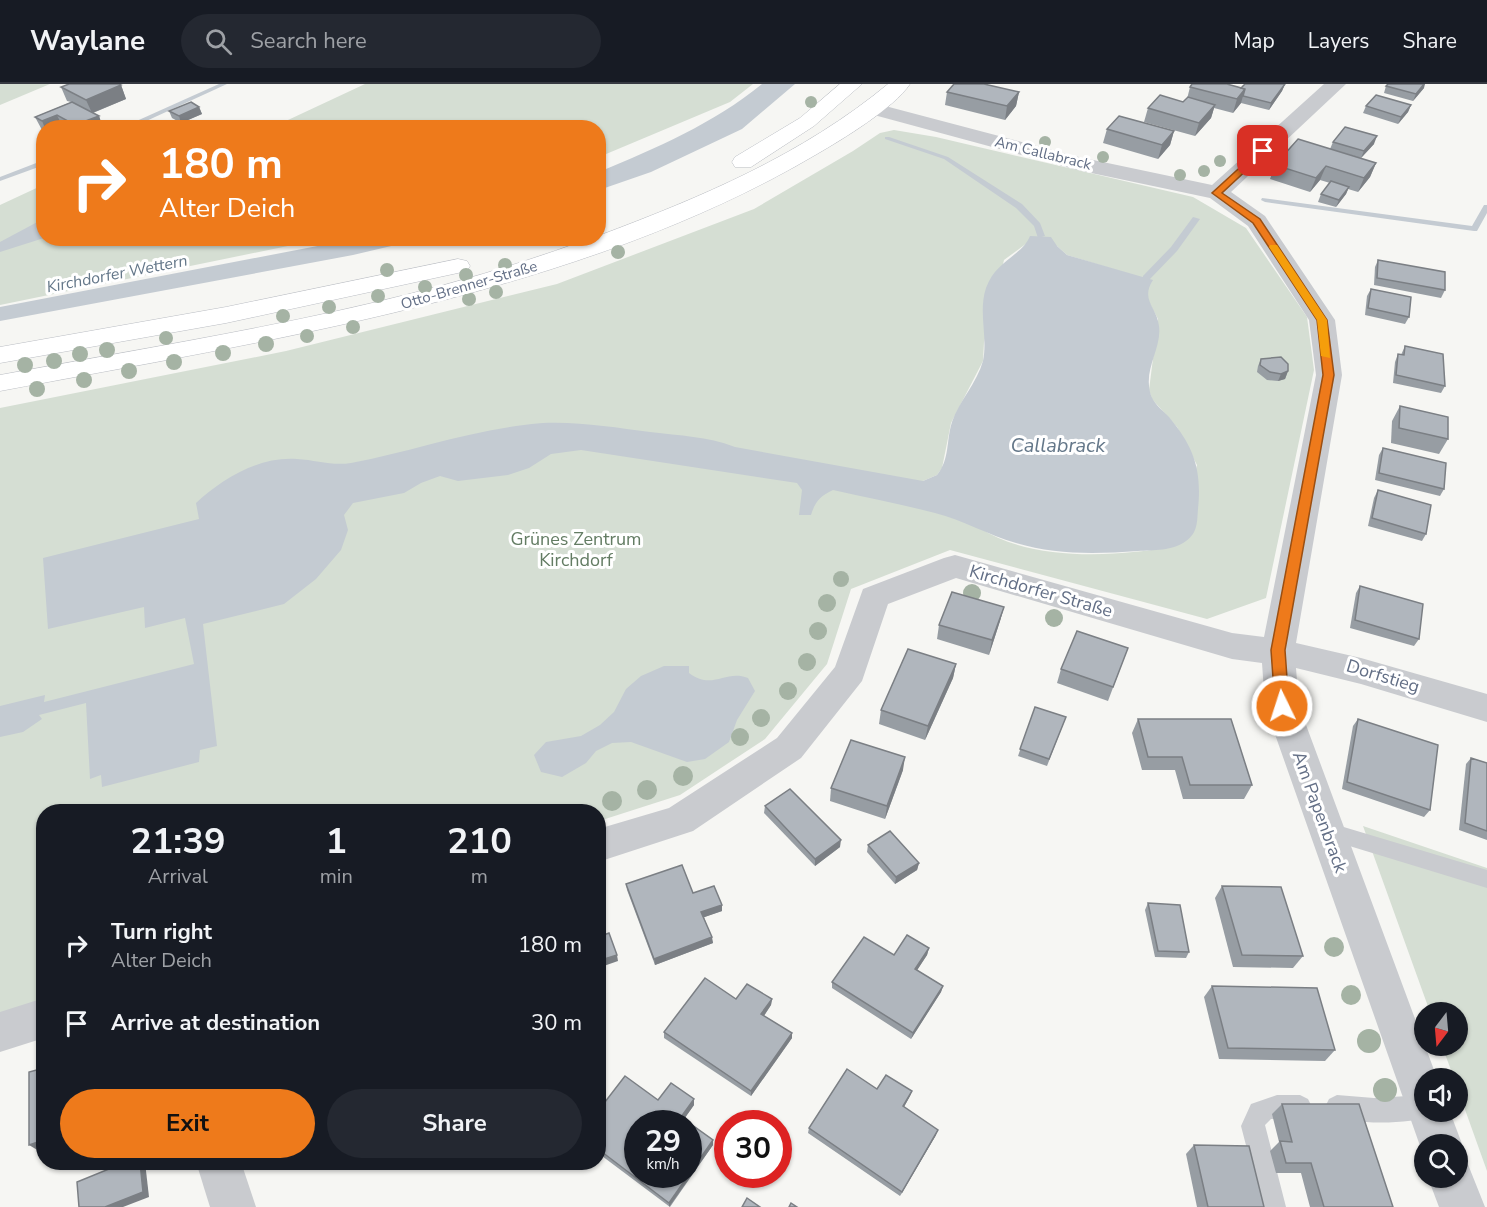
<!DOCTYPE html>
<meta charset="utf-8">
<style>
body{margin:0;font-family:"Nunito Sans",sans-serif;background:#242831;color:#f1f3f6;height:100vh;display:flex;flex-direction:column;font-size:22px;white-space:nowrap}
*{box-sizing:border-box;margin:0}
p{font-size:20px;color:#9ea1a6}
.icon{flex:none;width:33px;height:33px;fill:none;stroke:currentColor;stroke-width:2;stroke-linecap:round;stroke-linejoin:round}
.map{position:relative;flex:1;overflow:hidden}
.details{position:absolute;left:36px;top:720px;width:570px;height:366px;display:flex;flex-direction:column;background:#171b24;border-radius:24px;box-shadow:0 2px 4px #0004}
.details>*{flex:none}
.banner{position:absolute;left:36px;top:36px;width:570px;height:126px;border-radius:24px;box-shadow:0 2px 4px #0004;background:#ee7a1b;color:#fff;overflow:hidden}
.needle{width:39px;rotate:196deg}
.tools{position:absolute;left:1414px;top:918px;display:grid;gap:12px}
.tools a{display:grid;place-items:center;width:54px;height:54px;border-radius:50%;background:#171b24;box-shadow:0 2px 4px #0004;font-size:30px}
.speed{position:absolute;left:624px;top:1026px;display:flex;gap:12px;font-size:30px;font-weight:700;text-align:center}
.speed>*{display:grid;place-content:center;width:78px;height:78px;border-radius:50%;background:#171b24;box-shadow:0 2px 4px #0004;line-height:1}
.speed small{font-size:15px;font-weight:400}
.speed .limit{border:9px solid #d22;background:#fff;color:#111}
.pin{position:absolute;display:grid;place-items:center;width:51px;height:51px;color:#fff;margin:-26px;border-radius:12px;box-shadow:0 3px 9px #0006}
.me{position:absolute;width:66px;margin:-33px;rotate:356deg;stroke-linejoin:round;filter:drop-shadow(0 0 4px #0008)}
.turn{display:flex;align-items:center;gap:21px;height:126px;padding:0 24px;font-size:27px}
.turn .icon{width:78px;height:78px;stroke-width:2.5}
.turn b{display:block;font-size:42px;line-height:51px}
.eta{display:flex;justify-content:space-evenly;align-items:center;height:102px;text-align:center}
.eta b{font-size:36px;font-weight:700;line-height:42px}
.primary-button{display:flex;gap:12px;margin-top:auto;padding:12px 24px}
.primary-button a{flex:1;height:69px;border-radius:36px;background:#ee7a1b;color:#111;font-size:24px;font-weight:700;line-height:69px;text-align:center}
.primary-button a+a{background:#242831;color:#f1f3f6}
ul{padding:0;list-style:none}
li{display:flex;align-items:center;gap:18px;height:78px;padding:0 24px}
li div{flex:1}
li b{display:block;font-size:22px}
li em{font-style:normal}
header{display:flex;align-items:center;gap:36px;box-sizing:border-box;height:84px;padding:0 30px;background:#171b24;border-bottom:2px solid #363941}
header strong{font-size:28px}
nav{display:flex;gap:33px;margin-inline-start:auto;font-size:21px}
.search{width:420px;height:54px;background:#242831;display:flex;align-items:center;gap:15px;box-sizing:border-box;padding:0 21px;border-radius:33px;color:#9ea1a6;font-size:22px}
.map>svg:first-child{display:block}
.green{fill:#d5ded3;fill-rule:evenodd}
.water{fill:#c4cbd2}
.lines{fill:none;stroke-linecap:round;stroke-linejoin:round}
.stream{fill:#c4cbd2;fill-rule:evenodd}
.secondary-casing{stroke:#babdc3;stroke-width:1}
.service{fill:#c9cbcf;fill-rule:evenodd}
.minor{fill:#c9cbcf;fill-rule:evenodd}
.secondary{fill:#fff;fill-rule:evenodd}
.tree{fill:#a5b3a4}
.wall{fill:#979da3}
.shaded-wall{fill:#7b7f84}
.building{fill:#b0b6bd;stroke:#7b7f84;stroke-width:1.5;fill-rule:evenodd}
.route{fill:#ee7a1b;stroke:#9b4f12;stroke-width:1.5}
.slow{fill:#f59e0b}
.labels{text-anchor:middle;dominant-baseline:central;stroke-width:6;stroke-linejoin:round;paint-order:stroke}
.far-street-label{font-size:15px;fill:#636f86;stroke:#fff}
.far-water-label{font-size:16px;font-style:italic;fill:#647789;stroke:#fff}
.park-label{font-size:18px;fill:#637c63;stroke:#fff}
.street-label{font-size:18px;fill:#636f86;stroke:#fff}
.water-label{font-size:20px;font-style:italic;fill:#647789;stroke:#fff}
</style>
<header>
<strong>Waylane</strong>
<div class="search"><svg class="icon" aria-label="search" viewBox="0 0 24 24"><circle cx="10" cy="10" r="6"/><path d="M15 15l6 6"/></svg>Search here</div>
<nav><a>Map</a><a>Layers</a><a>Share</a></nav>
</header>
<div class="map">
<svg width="1487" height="1123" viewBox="0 0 1487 1123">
<rect width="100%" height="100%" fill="#f6f6f3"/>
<g class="green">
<polygon points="0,0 50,0 0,21"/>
<polygon points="365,0 753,0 730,18 599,73 598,44 273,43"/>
<path d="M894,46L936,53L1193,113L1246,144L1307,233L1314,286L1266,514L1207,535L950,466L851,505L827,580L765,655L680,711L599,737L598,728H44L43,915L0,929V324L286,267L557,200L754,125L853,67L880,49ZM1027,159L1057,162L1067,171L1152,197L1147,206L1148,216L1158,235L1149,306L1152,315L1177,343L1197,381L1176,462C1118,473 1031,478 980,444C960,430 942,412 923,397L937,391L942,384L951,339L983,277L984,258L1004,176Z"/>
<polygon points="43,101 44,154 322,155 0,221 0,121"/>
<polygon points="1363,742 1487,784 1487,1087 1458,1006 1458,994 1454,994 1442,962 1458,962 1458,928 1430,928"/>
</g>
<g class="water">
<path d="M762,0H795L742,45L651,88L599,106V88C656,64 713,40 762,0Z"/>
<polygon points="43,135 44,154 0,168 0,158"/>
<path d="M1030,152L1051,153L1057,162L1067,171L1153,196C1140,216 1157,223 1159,242C1162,264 1144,284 1150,308C1152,318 1162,326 1169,333C1194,363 1202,386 1198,425C1197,437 1198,449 1186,457C1173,467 1153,466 1138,467C1096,470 1056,471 1016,459C988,451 963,436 935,429C901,420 867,414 833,406C820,412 815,418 811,431H799L802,406L797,399L581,366L551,370L529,384L508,391L458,397L440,392L421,399L404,409L353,419L344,431L348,446L341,466L316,495L284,520L203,540L217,662L200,666L199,678L102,703L101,691L90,695L86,619L39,631L42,635L23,648L0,653V622L45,611L44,618L194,580L185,534L145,544L144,523L48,545L43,474L199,435L196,419C222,395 259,372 297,375C316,376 332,382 351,379C409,368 465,348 524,341C565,335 609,343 650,348C681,352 706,352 735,363L923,397L937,391C950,375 946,357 952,338C959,317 977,299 983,277C988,253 978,228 986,204C996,176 1022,172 1030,152Z"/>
<polygon points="354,155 421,155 353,171 0,237 0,223"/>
<path d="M664,582H689V589C713,607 725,585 748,594L755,607L737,636L729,658L705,675L687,678L631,658L612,659L596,667L586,679L562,693L541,688L534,671L546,658L581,652L600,641L614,628L626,605L641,592Z"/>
</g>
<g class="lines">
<g class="stream">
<polygon points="219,0 227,0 131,44 121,44"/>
<polygon points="885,53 889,53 948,73 1022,120 1040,139 1045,152 1038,154 1034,142 1016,124 944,75 885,55"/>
<polygon points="44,76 44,81 0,97 0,93"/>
<polygon points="1262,114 1472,142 1484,121 1487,121 1487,129 1477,147 1474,147 1265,118 1261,116"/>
<polygon points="1193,133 1200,135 1177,167 1149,196 1143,196 1143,192 1171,163"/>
</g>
<defs>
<g id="secondary">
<polygon points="840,0 862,0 814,42 751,83 735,83 732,78 735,73 800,34"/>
<path d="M888,0H910C894,24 843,55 817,70C578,211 269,256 0,307V291C198,254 402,225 591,154H598V152C702,113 802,71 888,0Z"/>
<polygon points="458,175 467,177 470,182 467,187 226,239 0,279 0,263 226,223"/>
</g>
</defs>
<use href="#secondary" class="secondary-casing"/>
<g class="service">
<polygon points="1327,738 1487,786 1487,804 1320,753 1317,747 1320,741"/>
<polygon points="1277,1011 1300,1011 1308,1015 1312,1023 1308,1031 1300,1035 1271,1035 1265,1041 1286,1123 1262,1123 1241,1042 1251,1020"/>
<path d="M1337,1011L1374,1014L1425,1011V1028H1435L1433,1031C1410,1041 1352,1041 1329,1031L1325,1023L1329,1015Z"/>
</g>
<g class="minor">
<polygon points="1324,0 1346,0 1231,108 1265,132 1335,236 1342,291 1296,559 1361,574 1487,610 1487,638 1361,600 1296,584 1299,622 1437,994 1425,994 1425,1028 1450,1028 1462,1060 1458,1070 1458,1060 1425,1060 1425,1076 1265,622 1262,579 1232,575 956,494 888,520 862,597 801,674 693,747 598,778 598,745 669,724 777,654 835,583 863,505 944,474 955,471 1232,549 1264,553 1316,291 1309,236 1248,142 1210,114 1077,86 863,28 860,24 863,20 870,18 1079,73 1212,101"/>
<polygon points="44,914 44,954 0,968 0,928"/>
<polygon points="1458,1074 1467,1078 1485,1123 1439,1123 1428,1094 1458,1094"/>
<polygon points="196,1078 241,1078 256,1123 210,1123"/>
</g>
<use href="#secondary" class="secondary"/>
</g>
<g class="tree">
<circle cx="811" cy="18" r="6"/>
<circle cx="1045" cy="58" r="6"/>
<circle cx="1103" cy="73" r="6"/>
<circle cx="1220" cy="77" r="6"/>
<circle cx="1204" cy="87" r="6"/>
<circle cx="1180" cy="91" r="6"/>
<circle cx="618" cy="168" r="7"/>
<circle cx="505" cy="181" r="7"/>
<circle cx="387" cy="186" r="7"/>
<circle cx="466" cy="191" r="7"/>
<circle cx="425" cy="203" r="7"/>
<circle cx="496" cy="208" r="7"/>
<circle cx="378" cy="212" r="7"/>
<circle cx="469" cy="215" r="7"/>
<circle cx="329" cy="223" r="7"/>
<circle cx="283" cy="232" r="7"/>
<circle cx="353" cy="243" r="7"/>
<circle cx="307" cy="252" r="7"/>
<circle cx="166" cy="254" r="7"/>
<circle cx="266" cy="260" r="8"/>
<circle cx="107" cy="266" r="8"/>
<circle cx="223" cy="269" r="8"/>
<circle cx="80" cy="270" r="8"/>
<circle cx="54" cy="277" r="8"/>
<circle cx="174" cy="278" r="8"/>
<circle cx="25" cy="281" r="8"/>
<circle cx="129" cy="287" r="8"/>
<circle cx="84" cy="296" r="8"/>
<circle cx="37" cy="305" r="8"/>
<circle cx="841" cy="495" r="8"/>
<circle cx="972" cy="509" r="9"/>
<circle cx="827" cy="519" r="9"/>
<circle cx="1054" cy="534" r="9"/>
<circle cx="818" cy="547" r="9"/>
<circle cx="807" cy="578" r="9"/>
<circle cx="788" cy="607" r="9"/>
<circle cx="761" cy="634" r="9"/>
<circle cx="740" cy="653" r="9"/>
<circle cx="683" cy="692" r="10"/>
<circle cx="647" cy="706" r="10"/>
<circle cx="612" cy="717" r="10"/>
<circle cx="1334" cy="863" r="10"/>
<circle cx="1351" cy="911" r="10"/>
<circle cx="1369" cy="957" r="12"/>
<circle cx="1385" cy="1006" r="12"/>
</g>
<g class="wall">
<polygon points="1285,0 1282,7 1269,26 1241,19 1233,29 1214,24 1211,34 1195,52 1144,38 1148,24 1183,18 1187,15 1190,3 1241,4"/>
<polygon points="121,1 126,15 93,29 99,32 103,44 44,44 44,48 42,46 35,33 71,18 67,17 61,3"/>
<polygon points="1386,2 1424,4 1413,17 1384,9"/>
<polygon points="947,8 1019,8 1016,22 1005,36 945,21"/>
<polygon points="1411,21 1408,28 1398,40 1363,29 1366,22"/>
<polygon points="199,23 202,30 181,39 172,34 169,27"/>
<polygon points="1107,45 1174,47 1170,61 1158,75 1103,59"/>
<polygon points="1333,58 1374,60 1361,74 1330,65"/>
<polygon points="1376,79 1370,93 1358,108 1348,105 1346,110 1336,123 1318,118 1321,110 1330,99 1320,96 1310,108 1270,95 1275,81"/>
<polygon points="1378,176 1445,206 1441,214 1374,201 1375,183"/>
<polygon points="1371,205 1409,233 1405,240 1365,231 1367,212"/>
<polygon points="1405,262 1445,302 1441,309 1393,299 1395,278 1398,270 1401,271"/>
<polygon points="1261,275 1288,287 1285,295 1278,297 1267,296 1257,288 1258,282"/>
<polygon points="1400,322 1448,355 1439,370 1391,359 1392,337"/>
<polygon points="1383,364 1444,405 1440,412 1375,396 1379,371"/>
<polygon points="1378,406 1426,450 1422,457 1368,442 1374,414"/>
<polygon points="1360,502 1419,555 1414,562 1350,544 1356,509"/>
<polygon points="1004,523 1000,537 989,571 937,555 939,541"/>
<polygon points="1128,564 1108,617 1057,599 1061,585"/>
<polygon points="956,580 953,594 925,656 879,640 881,626"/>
<polygon points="1035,623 1066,633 1047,682 1018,672"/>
<polygon points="1138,635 1252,701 1244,715 1183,715 1175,686 1142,686 1132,649"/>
<polygon points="1358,635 1430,726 1424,733 1342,705 1353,642"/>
<polygon points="1471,674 1487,679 1487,756 1459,746 1466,680"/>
<polygon points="903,686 885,735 830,717 831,704"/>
<polygon points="765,722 840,763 815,782 764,729"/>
<polygon points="868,761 919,779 917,786 895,800 867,768"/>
<polygon points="626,800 693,809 722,821 722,827 704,833 713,859 655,881 627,806"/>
<polygon points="1222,802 1303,872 1293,884 1233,883 1215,814"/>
<polygon points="1148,819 1189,868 1186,874 1155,873 1145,826"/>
<polygon points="929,864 927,871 917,886 943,902 941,908 911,955 832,904 832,898 894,871"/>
<polygon points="1212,902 1335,966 1325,977 1219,975 1204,913"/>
<polygon points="736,915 772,915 771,921 764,932 792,954 751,1012 664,954 664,948"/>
<polygon points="877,1005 912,1007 910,1012 904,1023 936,1051 900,1112 808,1049 809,1044"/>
<polygon points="658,1016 694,1021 684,1035 713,1056 713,1061 670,1123 598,1069 598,1027"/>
<polygon points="1282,1020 1393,1123 1310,1123 1301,1089 1276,1089 1270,1067 1279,1058 1272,1030"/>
<polygon points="1194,1061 1264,1123 1197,1123 1186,1070"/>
</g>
<g class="shaded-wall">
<polygon points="1285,0 1282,7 1269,26 1271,19"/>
<polygon points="1424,0 1425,0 1424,4 1413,17 1416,10"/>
<polygon points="121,1 126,15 92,29 86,16"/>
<polygon points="1245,5 1241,19 1233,29 1237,15"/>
<polygon points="1019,8 1016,22 1005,36 1007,22"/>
<polygon points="1215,21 1211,34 1195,52 1199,39"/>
<polygon points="1411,21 1408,28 1398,40 1401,33"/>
<polygon points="199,23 202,30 181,39 179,32"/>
<polygon points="57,31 63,44 45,44 42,37"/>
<polygon points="99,32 103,44 76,44 75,41"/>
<polygon points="1174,47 1170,61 1158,75 1162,61"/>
<polygon points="1377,52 1374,60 1361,74 1364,67"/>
<polygon points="1376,79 1370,93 1358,108 1364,94"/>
<polygon points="1326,82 1320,96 1310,108 1316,94"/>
<polygon points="1349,103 1346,110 1336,123 1339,116"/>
<polygon points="1288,287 1285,295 1278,297 1281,290"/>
<polygon points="1004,523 1000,537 989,571 992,556"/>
<polygon points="956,580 953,594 925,656 928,642"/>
<polygon points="905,673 903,686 885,735 887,722"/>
<polygon points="841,756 840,763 815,782 815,775"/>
<polygon points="919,779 917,786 895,800 896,793"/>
<polygon points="722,821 722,827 702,834 701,828"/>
<polygon points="712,853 713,859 655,881 654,875"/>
<polygon points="929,864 927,871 914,891 915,885"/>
<polygon points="617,871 618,877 598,884 598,877"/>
<polygon points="943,902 941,908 911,955 913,949"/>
<polygon points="601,905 603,911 598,913 598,906"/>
<polygon points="772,915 771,921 761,936 761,930"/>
<polygon points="792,949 792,954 751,1012 751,1007"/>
<polygon points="912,1007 910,1012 901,1028 903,1022"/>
<polygon points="694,1015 694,1021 682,1038 681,1033"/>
<polygon points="938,1046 936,1051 900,1112 902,1108"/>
<polygon points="44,1056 44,1070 29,1061"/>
<polygon points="713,1056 713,1061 669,1123 669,1119"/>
<polygon points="140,1078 145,1078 149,1113 123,1123 105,1123"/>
</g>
<g class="building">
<polygon points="69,0 119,0 121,1 86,16 61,3"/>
<polygon points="954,0 984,0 1019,8 1007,22 947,8"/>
<polygon points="1192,0 1227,0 1245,5 1237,15 1190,3"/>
<polygon points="1245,0 1285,0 1271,19 1243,12 1245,5 1241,4"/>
<polygon points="1388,0 1424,0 1416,10 1386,2"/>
<polygon points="1160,11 1183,18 1188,13 1215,21 1199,39 1148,24"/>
<polygon points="1376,11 1411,21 1401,33 1366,22"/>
<polygon points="72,18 99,32 75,41 57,31 42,37 35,33"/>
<polygon points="191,18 199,23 179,32 169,27"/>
<polygon points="1119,32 1174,47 1162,61 1107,45"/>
<polygon points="1345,43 1377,52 1364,67 1333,58"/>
<polygon points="1298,55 1376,79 1364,94 1326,82 1316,94 1275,81"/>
<polygon points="1331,97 1349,103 1339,116 1321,110"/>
<polygon points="1378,176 1445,188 1445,206 1377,194"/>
<polygon points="1371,205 1411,213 1409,233 1368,224"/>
<polygon points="1405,262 1443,270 1445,302 1396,291 1398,270 1404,271"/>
<polygon points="1281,273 1288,280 1288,287 1281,290 1270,288 1260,281 1261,275"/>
<polygon points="1400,322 1448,333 1448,355 1399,344"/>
<polygon points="1383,364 1446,379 1444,405 1379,389"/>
<polygon points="1378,406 1431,421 1426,450 1372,434"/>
<polygon points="1360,502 1423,520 1419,555 1355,536"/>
<polygon points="952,508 1004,523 992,556 939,541"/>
<polygon points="1077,547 1128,564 1113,603 1061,585"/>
<polygon points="908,565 956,580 928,642 881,626"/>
<polygon points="1035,623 1066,633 1049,675 1020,665"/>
<polygon points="1138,635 1231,635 1252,701 1190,701 1182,673 1148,673"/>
<polygon points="1358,635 1438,661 1430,726 1347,698"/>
<polygon points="851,656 905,673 887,722 831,704"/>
<polygon points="1471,674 1487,679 1487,747 1465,739"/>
<polygon points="790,705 841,756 815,775 765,722"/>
<polygon points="890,747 919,779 896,793 868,761"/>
<polygon points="682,781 693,809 714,802 722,821 701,828 712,853 654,875 626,800"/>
<polygon points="1222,802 1281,803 1303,872 1242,871"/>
<polygon points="1148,819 1180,821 1189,868 1158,867"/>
<polygon points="609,849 617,871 598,877 598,853"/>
<polygon points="907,851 929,864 915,885 943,902 913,949 832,898 864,853 894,871"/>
<polygon points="705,894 736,915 747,900 772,915 761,930 792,949 751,1007 664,948"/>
<polygon points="598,896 601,905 598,906"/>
<polygon points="1212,902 1317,904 1335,966 1228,964"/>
<polygon points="44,984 44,1056 29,1061 29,988"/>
<polygon points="847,985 877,1005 886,991 912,1007 903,1022 938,1046 902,1108 809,1044"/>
<path d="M625,992L658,1016L671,999L694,1015L681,1033L713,1056L669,1119L598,1065V1027ZM638,1040H688V1090H638Z"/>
<polygon points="1282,1020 1359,1020 1393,1123 1324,1123 1311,1079 1286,1079 1280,1057 1292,1058"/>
<polygon points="1194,1061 1249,1062 1264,1123 1208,1123"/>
<polygon points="126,1078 140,1078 143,1108 105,1123 79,1123 77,1098"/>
<polygon points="747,1114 760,1123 742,1123"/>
<polygon points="791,1119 797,1123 789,1123"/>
</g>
<polygon class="route" points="1260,65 1267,67 1222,109 1260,135 1327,236 1334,291 1285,566 1289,622 1282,628 1275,622 1271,566 1323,291 1317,236 1253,139 1212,109"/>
<polygon class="slow" points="1270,161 1277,161 1327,236 1330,274 1321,272 1317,236 1269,163"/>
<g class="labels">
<g class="far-street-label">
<text transform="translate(1043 69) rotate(14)">Am Callabrack</text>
<text transform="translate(469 201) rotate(-16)">Otto-Brenner-Straße</text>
</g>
<g class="far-water-label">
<text transform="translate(117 190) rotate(-11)">Kirchdorfer Wettern</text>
</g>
<g class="park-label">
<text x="576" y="455">Grünes Zentrum<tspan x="576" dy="21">Kirchdorf</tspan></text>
</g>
<g class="street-label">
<text transform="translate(1041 507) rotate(16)">Kirchdorfer Straße</text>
<text transform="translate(1383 592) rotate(17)">Dorfstieg</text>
<text transform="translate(1320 728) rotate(70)">Am Papenbrack</text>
</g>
<g class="water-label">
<text x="1058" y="361">Callabrack</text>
</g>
</g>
</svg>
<div class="tools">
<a><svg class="needle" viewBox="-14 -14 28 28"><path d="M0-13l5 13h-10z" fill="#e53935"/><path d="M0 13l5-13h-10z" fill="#9ea1a6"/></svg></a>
<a><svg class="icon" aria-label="sound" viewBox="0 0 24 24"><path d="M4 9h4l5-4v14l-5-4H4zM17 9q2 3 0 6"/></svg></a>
<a><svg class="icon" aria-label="search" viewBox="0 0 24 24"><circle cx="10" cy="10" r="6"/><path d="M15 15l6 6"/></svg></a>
</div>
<div class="speed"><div>29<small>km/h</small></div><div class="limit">30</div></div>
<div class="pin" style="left:1263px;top:67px;background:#d93025"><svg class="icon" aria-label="arrive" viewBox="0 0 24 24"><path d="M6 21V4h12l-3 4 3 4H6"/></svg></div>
<svg class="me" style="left:1282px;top:622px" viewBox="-20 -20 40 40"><circle r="17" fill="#ee7a1b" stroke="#fff" stroke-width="3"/><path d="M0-11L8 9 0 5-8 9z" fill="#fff"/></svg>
<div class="banner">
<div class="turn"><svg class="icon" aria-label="right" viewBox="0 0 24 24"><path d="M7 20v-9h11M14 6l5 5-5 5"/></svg><div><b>180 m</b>Alter Deich</div></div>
</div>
<section class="details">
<div class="eta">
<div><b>21:39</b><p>Arrival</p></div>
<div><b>1</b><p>min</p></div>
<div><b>210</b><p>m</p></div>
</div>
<ul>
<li><svg class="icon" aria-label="right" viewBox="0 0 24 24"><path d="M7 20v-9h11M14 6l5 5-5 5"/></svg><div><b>Turn right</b><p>Alter Deich</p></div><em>180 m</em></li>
<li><svg class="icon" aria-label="arrive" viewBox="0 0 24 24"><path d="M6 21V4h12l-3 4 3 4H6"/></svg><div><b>Arrive at destination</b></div><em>30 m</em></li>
</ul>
<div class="primary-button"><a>Exit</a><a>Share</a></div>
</section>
</div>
